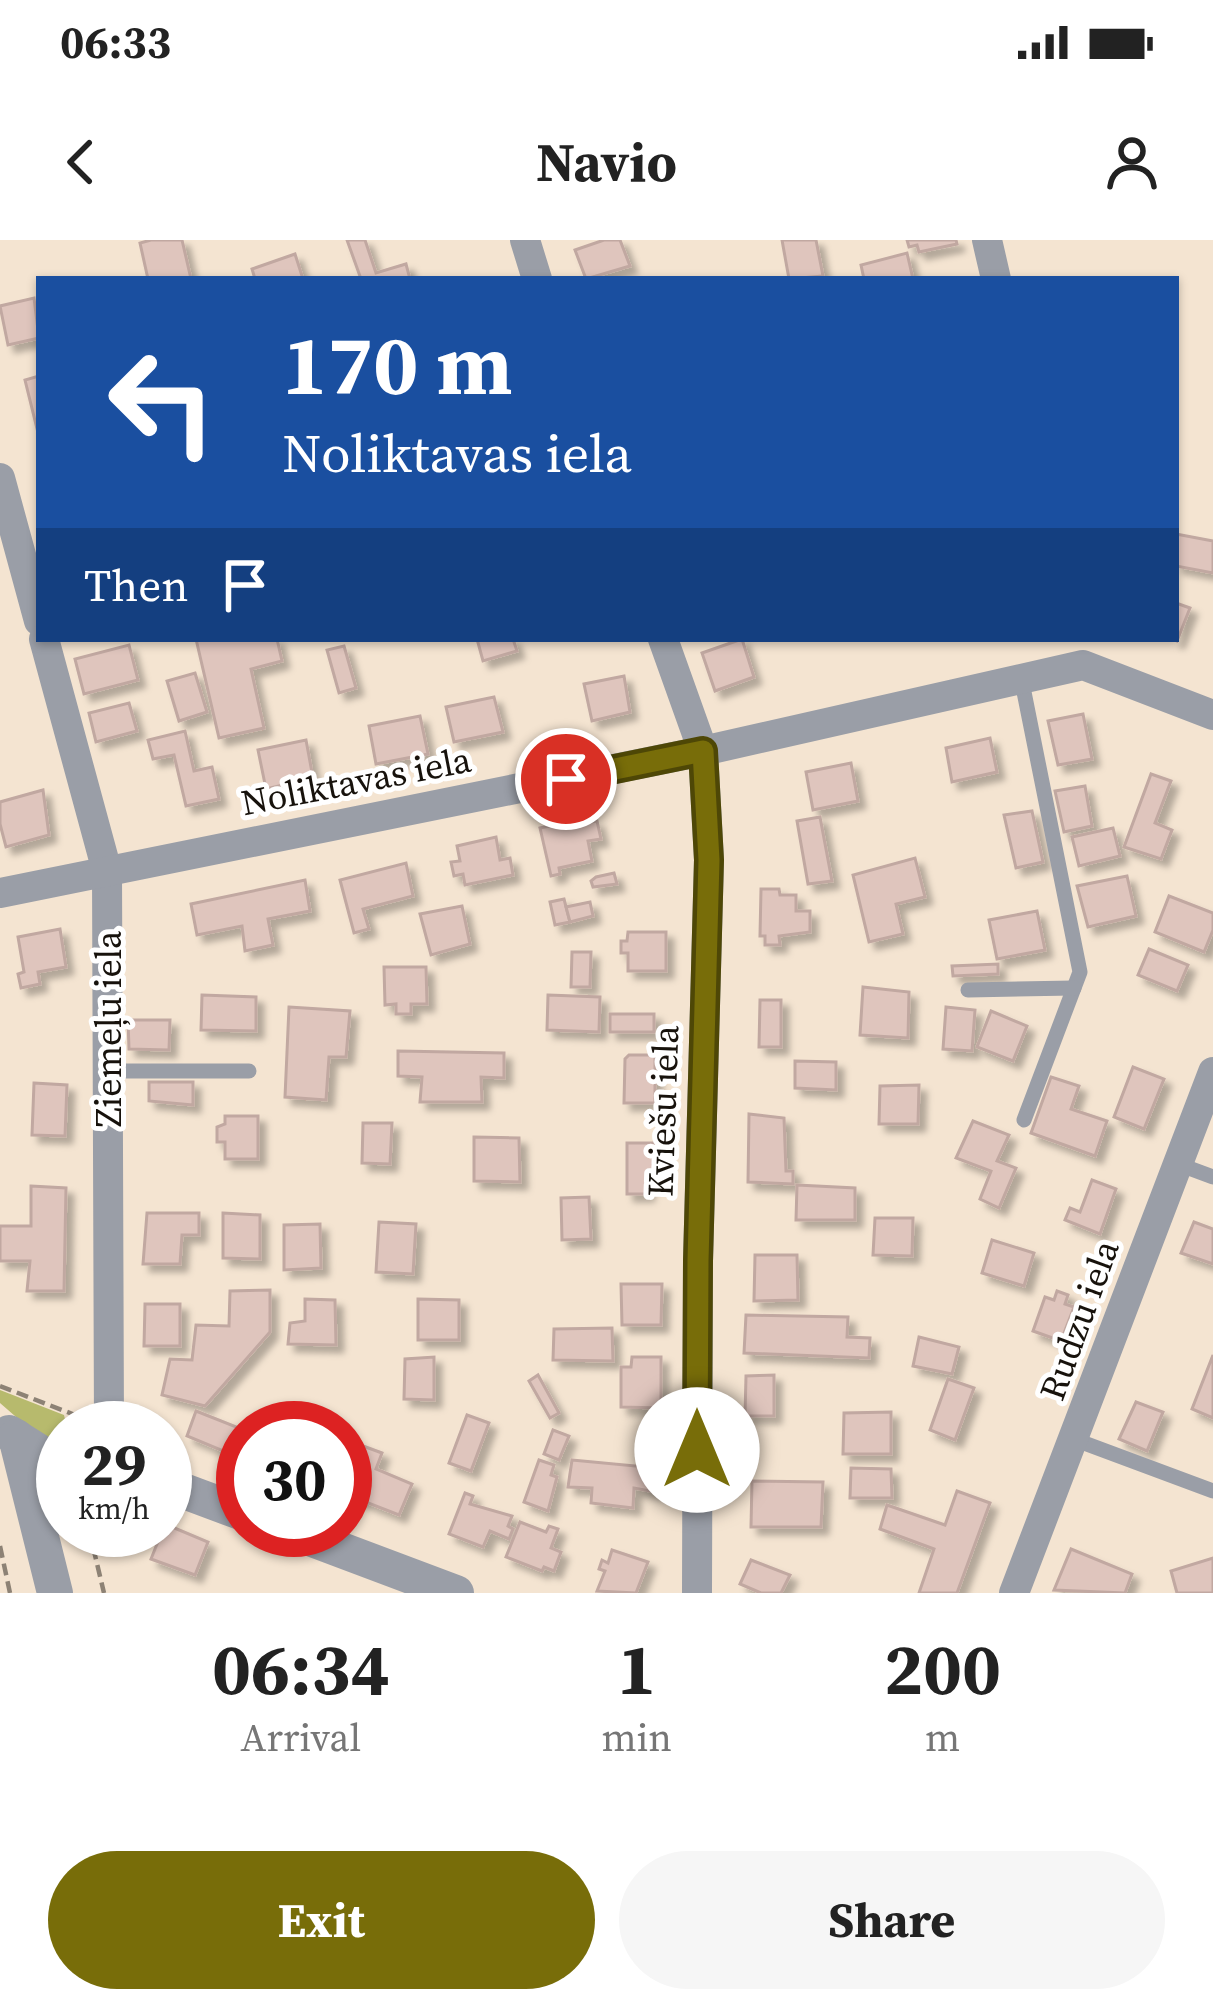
<!DOCTYPE html>
<meta charset="utf-8">
<style>
body{margin:0;font-family:"Source Serif 4",serif;background:#f6f6f6;color:#222;height:100vh;display:flex;flex-direction:column;font-size:45px;white-space:nowrap}
*{box-sizing:border-box;margin:0}
p{font-size:39px;color:#767676}
.icon{flex:none;width:66px;height:66px;fill:none;stroke:currentColor;stroke-width:2;stroke-linecap:round;stroke-linejoin:round}
.map{position:relative;height:1353px;overflow:hidden}
.drawer{display:flex;flex-direction:column;background:#fff;flex:1}
.drawer>*{flex:none}
.hud{position:absolute;left:36px;top:36px;width:1143px;height:366px;border-radius:0px;box-shadow:0 3px 9px #0004;background:#1a4fa0;color:#fff;overflow:hidden}
.speed{position:absolute;left:36px;top:1161px;display:flex;gap:24px;font-size:60px;font-weight:700;text-align:center}
.speed>*{display:grid;place-content:center;width:156px;height:156px;border-radius:50%;background:#fff;box-shadow:0 3px 9px #0004;line-height:1}
.speed small{font-size:30px;font-weight:400}
.speed .limit{border:18px solid #d22;background:#fff;color:#111}
.pin{position:absolute;display:grid;place-items:center;width:102px;height:102px;color:#fff;margin:-51px;border:6px solid #fff;border-radius:50%;box-shadow:0 3px 12px #0007}
.me{position:absolute;width:132px;margin:-66px;rotate:0deg;stroke-linejoin:round;filter:drop-shadow(0 0 9px #0008)}
.turn{display:flex;align-items:center;gap:42px;height:252px;padding:0 48px;font-size:54px}
.turn .icon{width:156px;height:156px;stroke-width:2.5}
.turn b{display:block;font-size:84px;line-height:102px}
.then{display:flex;align-items:center;height:114px;padding:0 48px;background:#0003;gap:24px;font-size:45px}
.eta{display:flex;justify-content:space-evenly;align-items:center;height:204px;text-align:center}
.eta b{font-size:72px;font-weight:700;line-height:84px}
.cta{display:flex;gap:24px;margin-top:auto;padding:24px 48px}
.cta a{flex:1;height:138px;border-radius:72px;background:#786d09;color:#fff;font-size:48px;font-weight:700;line-height:138px;text-align:center}
.cta a+a{background:#f6f6f6;color:#222}
.status{display:flex;justify-content:space-between;align-items:center;height:84px;padding:0 60px;background:#fff;direction:ltr}
.status svg{height:33px;fill:currentColor}
header{display:flex;justify-content:space-between;align-items:center;height:156px;padding:0 48px;background:#fff;font-size:54px;font-weight:700}
.map>svg:first-child{display:block}
.green{fill:#b7ba6d}
.building{fill:#dfc5bd;stroke:#c1a8a1;stroke-width:3;filter:url(#shadow)}
.lines{fill:none;stroke-linecap:round;stroke-linejoin:round}
.path{stroke:#8d8275;stroke-width:4.5;stroke-dasharray:12 6;stroke-linecap:butt}
.service{stroke:#9a9ea7;stroke-width:15}
.minor{stroke:#9a9ea7;stroke-width:30}
.tertiary{stroke:#9a9ea7;stroke-width:36}
.route-casing{stroke:#4e4706;stroke-width:30}
.route{stroke:#786d09;stroke-width:21}
.labels{text-anchor:middle;dominant-baseline:central;stroke-width:10;stroke-linejoin:round;paint-order:stroke}
.street-label{font-size:36px;fill:#17120c;stroke:#fff}
</style>
<div class="status"><b>06:33</b><svg viewBox="0 0 49 12"><path d="M0 12V9h3v3zM5 12V6h3v6zM10 12V3h3v9zM15 12V0h3v12zM26 1h20v11H26zM47 4h2v5h-2z"/></svg></div>
<header><svg class="icon" aria-label="back" viewBox="0 0 24 24"><path d="M15 5l-7 7 7 7"/></svg>Navio<svg class="icon" aria-label="person" viewBox="0 0 24 24"><circle cx="12" cy="8" r="4"/><path d="M4 21q1-7 8-7t8 7"/></svg></header>
<div class="map">
<svg width="1213" height="1353" viewBox="0 0 1213 1353">
<defs>
<filter id="shadow"><feDropShadow dx="7" dy="7" stdDeviation="3" flood-color="#0004"/></filter>
</defs>
<rect width="100%" height="100%" fill="#f4e4d1"/>
<polygon class="green" points="0,1150 64,1175 67,1188 63,1188 63,1207 38,1196 0,1163"/>
<g class="building">
<polygon points="151,0 182,0 191,39 148,39 140,3"/>
<polygon points="347,0 365,0 376,33 406,24 410,39 361,39"/>
<polygon points="604,0 620,0 630,26 586,39 575,10"/>
<polygon points="782,0 816,0 823,36 789,39"/>
<polygon points="907,0 956,0 957,4 919,12 917,5 909,7"/>
<polygon points="907,13 913,39 864,39 861,25"/>
<polygon points="295,14 303,39 255,39 252,29"/>
<polygon points="34,58 39,98 8,105 0,66"/>
<polygon points="39,136 39,197 25,140"/>
<polygon points="1176,294 1213,301 1213,333 1176,326"/>
<polygon points="1176,363 1190,368 1177,401 1172,399 1176,399"/>
<polygon points="196,399 277,399 282,421 251,429 264,488 219,498"/>
<polygon points="477,399 513,399 517,411 483,421"/>
<polygon points="742,399 754,437 715,451 702,413"/>
<polygon points="129,405 138,440 84,454 75,419"/>
<polygon points="344,406 356,448 339,453 327,410"/>
<polygon points="195,433 207,472 179,481 167,441"/>
<polygon points="624,436 630,472 592,481 584,444"/>
<polygon points="494,457 503,492 454,502 446,467"/>
<polygon points="129,463 137,491 96,502 89,473"/>
<polygon points="1083,474 1092,519 1058,525 1048,481"/>
<polygon points="420,476 428,514 376,524 369,486"/>
<polygon points="185,491 194,531 212,527 219,559 186,566 174,515 153,519 148,500"/>
<polygon points="990,498 997,532 952,542 946,508"/>
<polygon points="306,500 313,538 266,549 258,510"/>
<polygon points="851,523 858,561 813,570 806,532"/>
<polygon points="1151,534 1171,541 1155,583 1172,590 1161,619 1124,607"/>
<polygon points="1085,546 1092,586 1064,592 1055,551"/>
<polygon points="43,550 49,595 6,607 0,584 0,562"/>
<polygon points="1032,571 1043,622 1016,628 1004,575"/>
<polygon points="820,577 832,641 808,644 797,581"/>
<polygon points="583,579 584,583 597,581 601,599 588,601 592,621 559,628 560,634 551,636 540,588"/>
<polygon points="1113,588 1120,616 1079,626 1072,597"/>
<polygon points="496,597 500,620 510,618 513,635 465,645 463,634 454,636 451,622 460,621 457,606"/>
<polygon points="915,618 925,657 896,664 903,694 869,702 853,635"/>
<polygon points="406,623 413,656 363,669 369,689 354,693 340,640"/>
<polygon points="614,633 617,644 593,647 591,641 596,637"/>
<polygon points="1127,636 1136,676 1088,687 1077,646"/>
<polygon points="305,640 310,671 268,679 273,705 245,711 242,686 197,695 191,664"/>
<polygon points="761,649 779,649 780,655 796,655 796,671 810,671 810,692 779,696 780,705 765,705 765,696 760,696"/>
<polygon points="1169,656 1213,673 1213,690 1204,712 1155,692"/>
<polygon points="564,659 570,682 555,685 550,662"/>
<polygon points="590,662 593,676 570,682 566,667"/>
<polygon points="462,666 470,704 431,715 420,674"/>
<polygon points="1037,671 1045,710 997,719 989,680"/>
<polygon points="60,689 66,727 38,732 40,744 21,748 18,734 24,732 18,697"/>
<polygon points="628,692 666,692 666,731 628,731 628,713 621,713 621,701 627,701"/>
<polygon points="1149,709 1188,725 1177,751 1138,735"/>
<polygon points="572,712 591,712 590,747 571,747"/>
<polygon points="998,724 998,734 953,736 952,726"/>
<polygon points="384,727 426,727 427,764 411,764 411,774 396,774 396,764 385,765"/>
<polygon points="863,747 909,752 908,798 860,795"/>
<polygon points="202,755 256,757 256,791 201,790"/>
<polygon points="548,755 600,757 599,792 547,790"/>
<polygon points="760,760 781,760 781,807 759,807"/>
<polygon points="289,767 350,771 346,817 329,817 326,860 285,857"/>
<polygon points="946,767 975,770 972,811 943,809"/>
<polygon points="991,771 1027,786 1013,821 977,807"/>
<rect x="610" y="774" width="44" height="18"/>
<polygon points="128,780 170,780 169,810 129,809"/>
<polygon points="398,811 504,813 504,838 481,837 482,862 420,862 422,837 398,836"/>
<polygon points="629,815 655,815 655,863 624,863 625,819"/>
<polygon points="795,821 836,822 836,850 795,848"/>
<polygon points="1133,827 1164,839 1144,889 1114,877"/>
<polygon points="1051,837 1079,846 1071,869 1107,881 1095,916 1031,893"/>
<polygon points="149,842 193,842 193,865 149,861"/>
<polygon points="34,843 67,845 65,896 32,895"/>
<polygon points="919,845 918,884 879,884 880,846"/>
<polygon points="749,874 784,878 786,931 793,931 793,944 748,942"/>
<polygon points="225,876 258,876 258,919 225,919 225,902 217,902 217,887 225,884"/>
<polygon points="973,881 1009,895 997,921 1016,928 999,968 980,959 991,931 956,918"/>
<polygon points="363,883 392,883 390,924 362,923"/>
<polygon points="474,897 519,898 520,942 474,941"/>
<polygon points="627,903 663,903 663,943 647,943 647,954 627,954"/>
<polygon points="1092,940 1116,949 1100,994 1065,980 1070,968 1080,972"/>
<polygon points="797,945 855,948 855,980 796,980"/>
<polygon points="31,946 66,948 64,1051 27,1051 30,1021 0,1021 0,986 31,986"/>
<polygon points="589,957 591,999 562,1000 561,958"/>
<polygon points="147,973 199,973 199,995 182,995 180,1024 143,1024"/>
<polygon points="223,973 260,975 260,1019 223,1018"/>
<polygon points="875,978 913,978 912,1016 873,1015"/>
<polygon points="379,982 416,984 413,1034 376,1032"/>
<polygon points="1194,982 1213,989 1213,1024 1181,1013"/>
<polygon points="320,984 321,1028 284,1030 284,985"/>
<polygon points="992,1000 1034,1013 1024,1046 982,1033"/>
<polygon points="755,1015 797,1015 798,1060 754,1061"/>
<polygon points="621,1044 662,1044 661,1085 622,1085"/>
<polygon points="270,1050 270,1092 205,1166 162,1155 170,1119 192,1120 196,1085 229,1086 230,1051"/>
<polygon points="1057,1051 1068,1055 1065,1064 1074,1067 1061,1101 1033,1091 1045,1057 1054,1060"/>
<polygon points="305,1059 335,1060 336,1105 288,1104 290,1083 305,1081"/>
<polygon points="418,1059 459,1060 459,1100 418,1100"/>
<polygon points="145,1064 180,1064 180,1106 144,1106"/>
<polygon points="746,1075 848,1077 847,1097 870,1098 869,1118 744,1113"/>
<polygon points="612,1088 613,1121 553,1120 554,1089"/>
<polygon points="919,1097 959,1107 952,1134 913,1126"/>
<polygon points="1213,1115 1213,1178 1192,1169"/>
<polygon points="434,1117 434,1160 404,1159 405,1119"/>
<polygon points="632,1117 661,1117 661,1168 621,1167 621,1127 631,1127"/>
<polygon points="538,1135 559,1173 550,1178 529,1141"/>
<polygon points="774,1135 774,1176 745,1176 746,1136"/>
<polygon points="948,1139 974,1148 955,1200 930,1190"/>
<polygon points="1136,1162 1163,1172 1147,1211 1119,1199"/>
<polygon points="196,1171 239,1188 228,1213 187,1196"/>
<polygon points="891,1172 891,1214 843,1214 844,1173"/>
<polygon points="467,1175 489,1183 471,1231 449,1223"/>
<polygon points="553,1190 569,1196 559,1220 544,1214"/>
<polygon points="355,1203 382,1213 376,1229 412,1244 399,1275 345,1254 345,1216 352,1218"/>
<polygon points="539,1220 554,1225 551,1235 557,1237 548,1271 524,1262"/>
<polygon points="572,1220 657,1228 655,1252 634,1248 633,1268 591,1263 592,1248 568,1247"/>
<polygon points="851,1228 891,1229 892,1258 850,1258"/>
<polygon points="752,1241 823,1242 821,1287 751,1287"/>
<polygon points="957,1251 990,1263 957,1353 919,1353 934,1309 880,1289 887,1265 945,1285"/>
<polygon points="465,1253 473,1256 470,1264 512,1276 508,1286 513,1289 509,1299 490,1291 483,1307 449,1294"/>
<polygon points="520,1282 546,1292 549,1286 558,1289 551,1308 561,1312 554,1331 544,1327 542,1331 506,1317"/>
<polygon points="165,1284 208,1302 195,1335 151,1319"/>
<polygon points="1071,1309 1132,1334 1125,1353 1054,1350"/>
<polygon points="612,1310 648,1322 636,1353 597,1351 605,1331 599,1329 602,1320 608,1323"/>
<polygon points="1213,1318 1213,1353 1177,1353 1171,1331"/>
<polygon points="751,1320 790,1335 781,1353 761,1353 740,1344"/>
</g>
<g class="lines">
<g class="path">
<polyline points="0,1146 75,1175 74,1188"/>
<polyline points="89,1290 104,1353"/>
<polyline points="0,1306 10,1353"/>
</g>
<g class="service">
<polyline points="1021,437 1080,732 1024,880"/>
<polyline points="968,750 1074,748"/>
<polyline points="108,831 249,831"/>
<polyline points="1178,924 1213,937"/>
<polyline points="1076,1200 1213,1251"/>
</g>
<g class="minor">
<polyline points="525,0 537,39"/>
<polyline points="987,0 996,39"/>
<polyline points="0,238 39,381"/>
<polyline points="44,399 107,631 109,1188"/>
<polyline points="663,399 703,511 709,620 698,1021 697,1353"/>
<polyline points="0,653 703,511 1083,425 1213,475"/>
<polyline points="1014,1353 1213,832"/>
</g>
<g class="tertiary">
<polyline points="9,1193 55,1222 63,1223"/>
<polyline points="16,1197 55,1353"/>
<polyline points="165,1244 243,1273"/>
<polyline points="288,1290 456,1353"/>
</g>
</g>
<g class="lines">
<defs>
<polyline id="route" points="566,539 703,511 709,620 698,1021 697,1210"/>
</defs>
<use href="#route" class="route-casing"/>
<use href="#route" class="route"/>
</g>
<g class="labels">
<g class="street-label">
<text transform="translate(356 541) rotate(-11)">Noliktavas iela</text>
<text transform="translate(108 789) rotate(-90)">Ziemeļu iela</text>
<text transform="translate(663 871) rotate(-88)">Kviešu iela</text>
<text transform="translate(1079 1080) rotate(-70)">Rudzu iela</text>
</g>
</g>
</svg>
<div class="speed"><div>29<small>km/h</small></div><div class="limit">30</div></div>
<div class="pin" style="left:566px;top:539px;background:#d93025"><svg class="icon" aria-label="arrive" viewBox="0 0 24 24"><path d="M6 21V4h12l-3 4 3 4H6"/></svg></div>
<svg class="me" style="left:697px;top:1210px" viewBox="-20 -20 40 40"><circle r="19" fill="#fff"/><path d="M0-13L10 11 0 6-10 11z" fill="#786d09"/></svg>
<div class="hud">
<div class="turn"><svg class="icon" aria-label="left" viewBox="0 0 24 24"><path d="M17 20v-9H6M10 6l-5 5 5 5"/></svg><div><b>170 m</b>Noliktavas iela</div></div>
<div class="then">Then<svg class="icon" aria-label="arrive" viewBox="0 0 24 24"><path d="M6 21V4h12l-3 4 3 4H6"/></svg></div>
</div>
</div>
<section class="drawer">
<div class="eta">
<div><b>06:34</b><p>Arrival</p></div>
<div><b>1</b><p>min</p></div>
<div><b>200</b><p>m</p></div>
</div>
<div class="cta"><a>Exit</a><a>Share</a></div>
</section>
